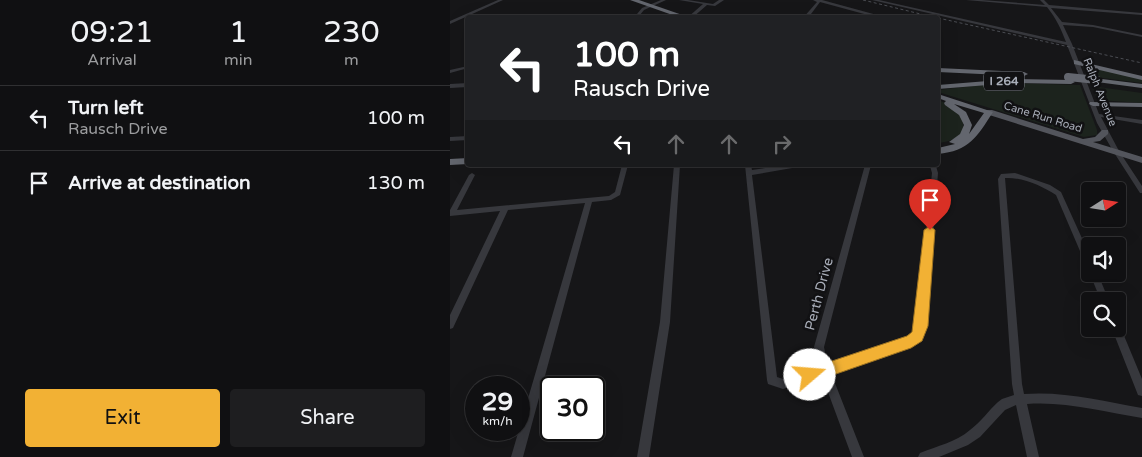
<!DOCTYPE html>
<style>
body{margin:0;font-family:"Varela Round",sans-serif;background:#1e1e20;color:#f1f3f6;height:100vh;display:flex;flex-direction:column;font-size:19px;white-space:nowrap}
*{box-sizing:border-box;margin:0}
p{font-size:16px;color:#9c9d9f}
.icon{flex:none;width:28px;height:28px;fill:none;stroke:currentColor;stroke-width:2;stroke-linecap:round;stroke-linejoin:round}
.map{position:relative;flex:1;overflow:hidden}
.sheet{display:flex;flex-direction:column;background:#101012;width:450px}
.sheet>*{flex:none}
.top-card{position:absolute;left:15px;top:15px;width:475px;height:152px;border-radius:5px;box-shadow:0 5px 20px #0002,0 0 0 1px #303032;background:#202124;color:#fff;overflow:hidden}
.needle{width:32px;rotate:78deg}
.tools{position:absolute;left:631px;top:182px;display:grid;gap:10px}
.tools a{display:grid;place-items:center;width:45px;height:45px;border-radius:5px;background:#101012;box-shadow:0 5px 20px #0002,0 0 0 1px #303032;font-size:25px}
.speed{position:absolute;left:15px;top:376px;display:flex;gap:10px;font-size:25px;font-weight:700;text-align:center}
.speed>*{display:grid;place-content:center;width:65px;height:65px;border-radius:50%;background:#101012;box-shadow:0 5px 20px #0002,0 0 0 1px #303032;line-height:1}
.speed small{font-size:12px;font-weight:400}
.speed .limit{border:2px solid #111;border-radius:8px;background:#fff;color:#111}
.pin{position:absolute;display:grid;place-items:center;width:42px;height:42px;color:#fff;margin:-51px -21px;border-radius:50% 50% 50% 0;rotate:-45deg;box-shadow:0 0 5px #0007}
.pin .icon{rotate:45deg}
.me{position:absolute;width:55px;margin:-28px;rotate:72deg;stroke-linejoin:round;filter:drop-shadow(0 0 4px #0008)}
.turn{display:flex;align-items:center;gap:18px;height:105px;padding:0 25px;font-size:22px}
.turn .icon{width:65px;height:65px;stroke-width:2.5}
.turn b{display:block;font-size:35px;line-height:42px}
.lanes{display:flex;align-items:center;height:48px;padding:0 25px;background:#0003;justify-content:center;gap:25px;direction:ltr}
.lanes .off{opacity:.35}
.eta{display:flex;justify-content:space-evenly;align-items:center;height:85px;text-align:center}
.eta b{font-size:30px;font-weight:600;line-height:35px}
.primary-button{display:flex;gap:10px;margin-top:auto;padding:10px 25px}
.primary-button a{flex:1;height:58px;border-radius:5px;background:#f2b134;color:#111;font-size:20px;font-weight:600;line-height:58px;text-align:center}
.primary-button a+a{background:#1e1e20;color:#f1f3f6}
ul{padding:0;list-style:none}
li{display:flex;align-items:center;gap:15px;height:65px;padding:0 25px;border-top:1px solid #303032}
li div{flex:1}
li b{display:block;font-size:19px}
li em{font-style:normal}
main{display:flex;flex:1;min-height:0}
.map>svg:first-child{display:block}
.green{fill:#1c231d}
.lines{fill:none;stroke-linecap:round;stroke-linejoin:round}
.minor{fill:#37383d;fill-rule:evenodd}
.major{fill:#53555c;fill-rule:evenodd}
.highway{fill:#63666e;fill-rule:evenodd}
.rail{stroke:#4a4c52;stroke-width:1;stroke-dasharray:3 2.5;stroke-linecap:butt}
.highway-bridge{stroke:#63666e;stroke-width:8}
.route{fill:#f2b134;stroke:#9d7322}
.labels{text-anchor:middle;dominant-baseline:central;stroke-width:5;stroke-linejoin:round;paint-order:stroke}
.far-street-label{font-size:11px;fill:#a8adb8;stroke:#111113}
.shield{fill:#111113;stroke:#7b7e86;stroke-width:1}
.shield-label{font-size:12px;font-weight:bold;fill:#a8adb8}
.street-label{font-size:14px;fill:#a8adb8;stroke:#111113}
</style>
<main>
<section class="sheet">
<div class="eta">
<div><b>09:21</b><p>Arrival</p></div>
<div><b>1</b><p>min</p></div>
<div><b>230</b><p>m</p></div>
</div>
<ul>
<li><svg class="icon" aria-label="left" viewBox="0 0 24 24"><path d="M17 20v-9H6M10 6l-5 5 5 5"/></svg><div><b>Turn left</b><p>Rausch Drive</p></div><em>100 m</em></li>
<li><svg class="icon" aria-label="arrive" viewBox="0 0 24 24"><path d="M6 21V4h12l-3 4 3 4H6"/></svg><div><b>Arrive at destination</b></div><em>130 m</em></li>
</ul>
<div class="primary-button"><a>Exit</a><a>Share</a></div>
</section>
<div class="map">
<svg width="692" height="457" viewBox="0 0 692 457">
<rect width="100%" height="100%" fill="#161618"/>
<g class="green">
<polygon points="636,66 692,79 692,83 637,76 633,67"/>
<polygon points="552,83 630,85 647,130 647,135 634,137 488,92 488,90"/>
<polygon points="641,86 692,93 692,103 648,100"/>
<path d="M488,100C516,110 527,139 488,143Z"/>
</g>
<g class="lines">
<g class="minor">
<polygon points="48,0 53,0 0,24 0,21"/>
<polygon points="211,0 216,0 194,10 189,16 162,18 187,14 192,8"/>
<polygon points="229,0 238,0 263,4 269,0 274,0 265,6 257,5 242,18 237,18 253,4"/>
<polygon points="363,0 372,0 438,18 429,18 370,2 358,18 353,18 367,2"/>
<path d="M422,0H429L616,42C611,29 606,18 597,7L516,0H532L595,5L590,0H594L599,5L692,13V15L601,8L612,22L643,25L692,35V37L643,27L613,25L622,44L649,114L692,120V124L651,117L669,151L692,186V193H690L663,151L647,123L617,45Z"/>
<polygon points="111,15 113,16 111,18 106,18"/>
<polygon points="18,66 18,68 0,73 0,70"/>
<polygon points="18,83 18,87 0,88 0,84"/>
<polygon points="18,136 18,140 0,141 0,137"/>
<polygon points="172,165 178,165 170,195 161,200 142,202 73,457 61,457 135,203 58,210 3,328 0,329 0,315 50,211 0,216 0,210 19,175 22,173 25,175 7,210 159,196 165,192"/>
<polygon points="224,165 230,165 220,322 199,457 187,457 210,322"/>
<polygon points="295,165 301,165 302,170 335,165 351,165 348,167 302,175 327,377 333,379 369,367 364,347 415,165 421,165 374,347 377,362 378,364 458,337 464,333 466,326 482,173 480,166 480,165 486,166 488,173 476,326 470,339 461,345 381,373 414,457 402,457 372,376 333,389 318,384 317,380"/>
<path d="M565,173L600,185L611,192L640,256V268L637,267L636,265L606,195C592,186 572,177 555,178L572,384L574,394C614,391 653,401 692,408V418C654,412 615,401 577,404L589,457H577L566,405L555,410L530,437L518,445L489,457H468L470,453C487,446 506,442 520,430C531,422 538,411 548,402L552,399L564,395L562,384L548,179L551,174Z"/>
<polygon points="640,274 648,274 659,301 651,301"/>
<polygon points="668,325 670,326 692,379 692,396 688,395 662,329 668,329"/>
</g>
<polygon class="major" points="536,110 542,110 633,139 645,137 652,130 658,130 658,134 650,141 643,142 692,157 692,163 536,114"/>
<g class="highway">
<polygon points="180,0 189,0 241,18 231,18"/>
<polygon points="624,60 692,76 692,80 624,64"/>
<polygon points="488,68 574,72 578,74 574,76 488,72"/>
<polygon points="644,78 692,84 692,88 647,82 644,82"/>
<polygon points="563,79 621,80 625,82 621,84 563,83 488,89 488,85"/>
<path d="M488,94L543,112C527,137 519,151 488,154V148L505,144L499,142L510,134L514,125L509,115L495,105L494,103L496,101L488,98ZM504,104L534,113L519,134L522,125L516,112Z"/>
<polygon points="640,102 692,103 692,107 643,106 639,104"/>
<polygon points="18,158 18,164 0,165 0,159"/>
</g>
<g class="rail">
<polyline points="413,0 487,18"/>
<polyline points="488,18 692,63"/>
</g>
<polyline class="highway-bridge" points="618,77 647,80"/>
</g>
<polygon class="route" points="480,226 485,230 478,326 472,341 461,348 360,383 355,380 353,375 355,370 457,336 462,332 474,230"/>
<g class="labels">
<g class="far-street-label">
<text transform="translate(650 92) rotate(68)">Ralph Avenue</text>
<text transform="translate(593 117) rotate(17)">Cane Run Road</text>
</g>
<rect class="shield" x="534" y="71.5" width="40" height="19" rx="4"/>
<g class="shield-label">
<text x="554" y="81">I 264</text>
</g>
<g class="street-label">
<text transform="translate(369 294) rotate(-75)">Perth Drive</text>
</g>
</g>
</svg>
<div class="tools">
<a><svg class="needle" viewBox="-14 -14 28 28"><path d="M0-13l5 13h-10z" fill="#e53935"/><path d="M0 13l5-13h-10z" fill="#9c9d9f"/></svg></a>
<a><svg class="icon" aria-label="sound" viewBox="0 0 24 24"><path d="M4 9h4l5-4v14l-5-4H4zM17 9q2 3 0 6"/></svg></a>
<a><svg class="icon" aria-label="search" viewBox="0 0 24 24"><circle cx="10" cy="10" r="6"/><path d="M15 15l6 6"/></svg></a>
</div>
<div class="speed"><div>29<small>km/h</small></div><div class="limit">30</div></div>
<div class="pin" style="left:480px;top:230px;background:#d93025"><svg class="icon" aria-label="arrive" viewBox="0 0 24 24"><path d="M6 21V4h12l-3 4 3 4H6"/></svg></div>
<svg class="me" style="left:360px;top:375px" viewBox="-20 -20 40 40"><circle r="19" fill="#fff"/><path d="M0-13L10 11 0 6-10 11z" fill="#f2b134"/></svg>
<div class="top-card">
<div class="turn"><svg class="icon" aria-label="left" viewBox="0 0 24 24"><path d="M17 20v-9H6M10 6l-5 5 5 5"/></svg><div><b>100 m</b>Rausch Drive</div></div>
<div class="lanes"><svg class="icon" aria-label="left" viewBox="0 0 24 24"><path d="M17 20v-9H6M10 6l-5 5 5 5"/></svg><svg class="icon off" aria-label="ahead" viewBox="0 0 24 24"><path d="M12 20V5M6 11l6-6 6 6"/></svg><svg class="icon off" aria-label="ahead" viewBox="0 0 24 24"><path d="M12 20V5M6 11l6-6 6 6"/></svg><svg class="icon off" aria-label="right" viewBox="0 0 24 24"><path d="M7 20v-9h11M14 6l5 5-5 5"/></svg></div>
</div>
</div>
</main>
